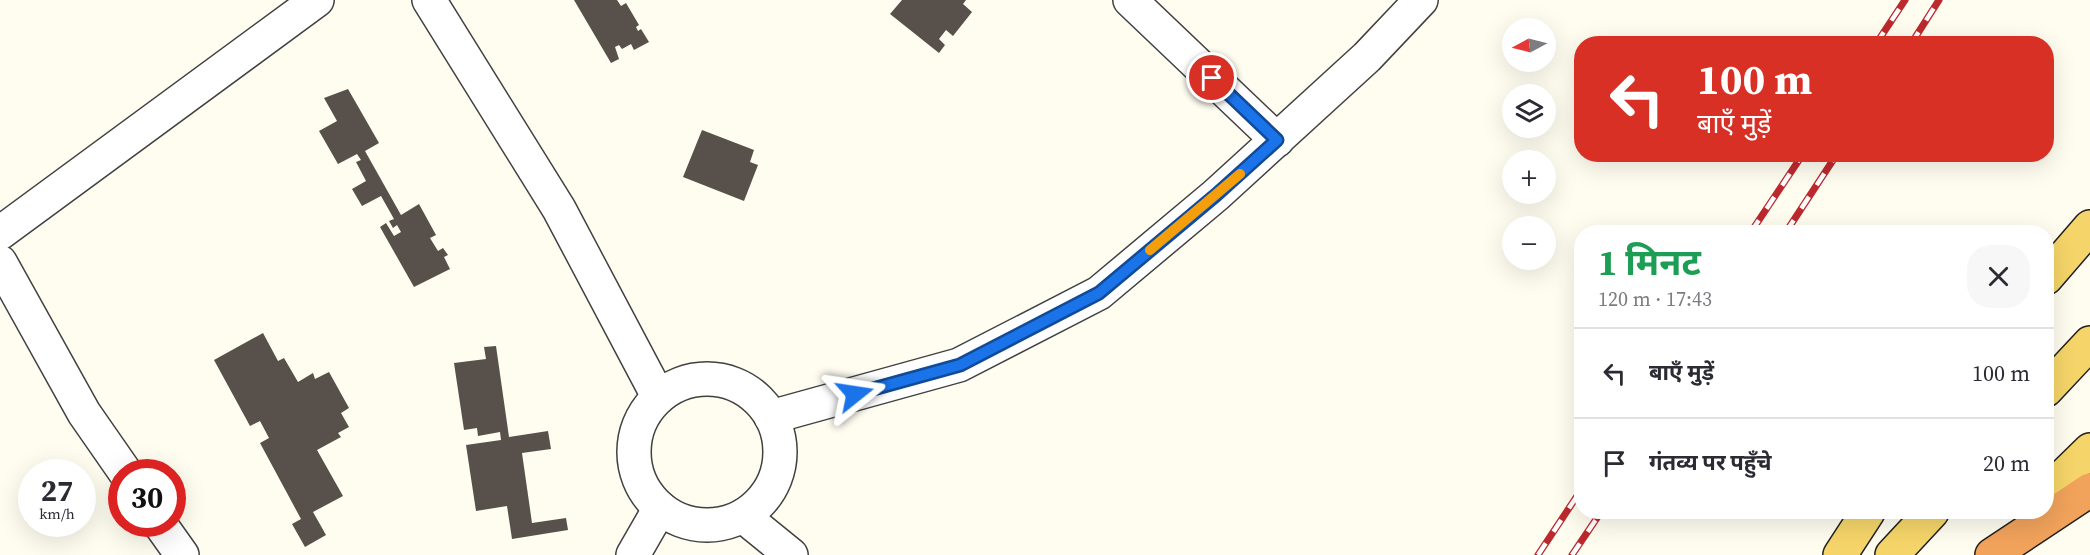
<!DOCTYPE html>
<html lang="hi">
<meta charset="utf-8">
<style>
body{margin:0;font-family:"Source Serif 4","Noto Sans Devanagari",serif;background:#f7f7f7;color:#2b2b33;height:100vh;display:flex;flex-direction:column;font-size:22px;white-space:nowrap}
*{box-sizing:border-box;margin:0}
p{font-size:20px;color:#7c7c81}
.icon{flex:none;width:33px;height:33px;fill:none;stroke:currentColor;stroke-width:2;stroke-linecap:round;stroke-linejoin:round}
.map{position:relative;flex:1;overflow:hidden}
.sheet{position:absolute;left:1574px;top:225px;width:480px;height:294px;display:flex;flex-direction:column;background:#fff;border-radius:24px;box-shadow:0 6px 24px #0002}
.sheet>*{flex:none}
.top-card{position:absolute;left:1574px;top:36px;width:480px;height:126px;border-radius:24px;box-shadow:0 6px 24px #0002;background:#d93025;color:#fff;overflow:hidden}
.needle{width:39px;rotate:263deg}
.fabs{position:absolute;left:1502px;top:18px;display:grid;gap:12px}
.fabs a{display:grid;place-items:center;width:54px;height:54px;border-radius:50%;background:#fff;box-shadow:0 6px 24px #0002;font-size:30px}
.speed{position:absolute;left:18px;top:459px;display:flex;gap:12px;font-size:30px;font-weight:700;text-align:center}
.speed>*{display:grid;place-content:center;width:78px;height:78px;border-radius:50%;background:#fff;box-shadow:0 6px 24px #0002;line-height:1}
.speed small{font-size:15px;font-weight:400}
.speed .limit{border:9px solid #d22;background:#fff;color:#111}
.pin{position:absolute;display:grid;place-items:center;width:51px;height:51px;color:#fff;margin:-26px;border:3px solid #fff;border-radius:50%;box-shadow:0 2px 6px #0007}
.me{position:absolute;width:66px;margin:-33px;rotate:75deg;stroke-linejoin:round;filter:drop-shadow(0 0 4px #0008)}
.turn{display:flex;align-items:center;gap:21px;height:126px;padding:0 24px;font-size:27px}
.turn .icon{width:78px;height:78px;stroke-width:2.5}
.turn b{display:block;font-size:42px;line-height:51px}
.round{display:grid;place-items:center;flex:none;width:63px;height:63px;border-radius:24px;background:#f7f7f7}
.head{display:flex;align-items:center;justify-content:space-between;height:102px;padding:0 24px}
h1{font-size:36px;font-weight:700;line-height:45px;color:#1e9e55}
ul{padding:0;list-style:none}
li{display:flex;align-items:center;gap:18px;height:90px;padding:0 24px;border-top:2px solid #e1e1e2}
li div{flex:1}
li b{display:block;font-size:22px}
li em{font-style:normal}
.map>svg:first-child{display:block}
.building{fill:#57504b}
.lines{fill:none;stroke-linecap:round;stroke-linejoin:round}
.street-casing{stroke:#414141;stroke-width:36}
.primary-casing{stroke:#1f1f1f;stroke-width:36}
.highway-casing{stroke:#1f1f1f;stroke-width:36}
.street{stroke:#fff;stroke-width:33}
.primary{stroke:#f5d569;stroke-width:33}
.highway{stroke:#f1a25b;stroke-width:33}
.rail-casing{stroke:#bc292e;stroke-width:7}
.rail{stroke:#fff;stroke-width:4.5;stroke-dasharray:14;stroke-linecap:butt}
.route-casing{stroke:#114b97;stroke-width:15}
.route{stroke:#1a73e8;stroke-width:10}
.slow{stroke:#f59e0b;stroke-width:10}
</style>
<div class="map">
<svg width="2090" height="555" viewBox="0 0 2090 555">
<rect width="100%" height="100%" fill="#fffcf0"/>
<g class="building">
<polygon points="574,0 617,0 621,6 626,3 639,25 636,27 638,31 641,29 649,42 634,50 631,44 622,49 619,45 615,47 619,59 611,63"/>
<polygon points="902,0 966,0 963,4 972,12 953,36 946,30 939,39 945,45 939,53 890,14"/>
<polygon points="348,89 379,143 365,151 401,215 419,204 436,235 430,238 438,251 443,248 448,255 444,257 450,269 414,287 380,227 386,223 394,236 401,232 397,225 393,228 389,221 394,219 381,196 362,206 352,189 366,181 356,162 361,160 357,154 338,164 319,131 337,121 324,98"/>
<polygon points="702,130 754,150 750,162 758,165 744,201 683,177"/>
<polygon points="263,333 278,361 284,358 298,382 313,373 315,379 329,372 349,408 341,413 349,427 338,433 341,437 317,450 343,496 313,512 326,535 305,547 292,524 301,519 260,443 269,438 260,421 250,426 214,360"/>
<polygon points="496,346 509,437 548,431 551,449 522,453 532,523 566,518 568,530 512,539 507,506 476,511 466,445 501,440 500,432 478,436 477,428 464,430 454,363 486,359 484,347"/>
</g>
<g class="lines">
<defs>
<g id="street">
<polyline points="429,0 559,209 658,396"/>
<polyline points="1130,0 1277,140"/>
<polyline points="0,233 317,0"/>
<polyline points="0,262 84,413 125,472"/>
<circle cx="707" cy="452" r="73"/>
<polyline points="771,417 959,365 1099,293 1216,195 1367,57 1421,0"/>
<polyline points="743,516 791,555"/>
<polyline points="160,524 182,555"/>
<polyline points="633,555 660,508"/>
</g>
<g id="primary">
<polyline points="2046,278 2090,227"/>
<polyline points="2046,390 2090,343"/>
<polyline points="2046,493 2090,450"/>
<polyline points="1840,555 1868,512"/>
<polyline points="1892,555 1932,512"/>
</g>
<polyline id="highway" points="1992,555 2090,490"/>
</defs>
<use href="#street" class="street-casing"/>
<use href="#primary" class="primary-casing"/>
<use href="#highway" class="highway-casing"/>
<use href="#street" class="street"/>
<use href="#primary" class="primary"/>
<use href="#highway" class="highway"/>
<defs>
<g id="rail">
<polyline points="1876,44 1905,0"/>
<polyline points="1911,44 1939,0"/>
<polyline points="1751,232 1803,154"/>
<polyline points="1786,232 1837,154"/>
<polyline points="1538,555 1581,490"/>
<polyline points="1572,555 1601,512"/>
</g>
</defs>
<use href="#rail" class="rail-casing"/>
<use href="#rail" class="rail"/>
</g>
<g class="lines">
<defs>
<polyline id="route" points="855,394 960,365 1099,293 1216,195 1277,140 1212,78"/>
</defs>
<use href="#route" class="route-casing"/>
<use href="#route" class="route"/>
<polyline class="slow" points="1150,250 1240,174"/>
</g>
</svg>
<div class="fabs">
<a><svg class="needle" viewBox="-14 -14 28 28"><path d="M0-13l5 13h-10z" fill="#e53935"/><path d="M0 13l5-13h-10z" fill="#7c7c81"/></svg></a>
<a><svg class="icon" aria-label="layers" viewBox="0 0 24 24"><path d="M12 4l9 5-9 5-9-5zM3 14l9 5 9-5"/></svg></a>
<a>+</a>
<a>−</a>
</div>
<div class="speed"><div>27<small>km/h</small></div><div class="limit">30</div></div>
<div class="pin" style="left:1212px;top:78px;background:#d93025"><svg class="icon" aria-label="arrive" viewBox="0 0 24 24"><path d="M6 21V4h12l-3 4 3 4H6"/></svg></div>
<svg class="me" style="left:855px;top:394px" viewBox="-20 -20 40 40"><path d="M0-17L14 15 0 8-14 15z" fill="#1a73e8" stroke="#fff" stroke-width="4"/></svg>
<div class="top-card">
<div class="turn"><svg class="icon" aria-label="left" viewBox="0 0 24 24"><path d="M17 20v-9H6M10 6l-5 5 5 5"/></svg><div><b>100 m</b>बाएँ मुड़ें</div></div>
</div>
<section class="sheet">
<div class="head"><div><h1>1 मिनट</h1><p>120 m · 17:43</p></div><a class="round"><svg class="icon" aria-label="close" viewBox="0 0 24 24"><path d="M6 6l12 12M18 6L6 18"/></svg></a></div>
<ul>
<li><svg class="icon" aria-label="left" viewBox="0 0 24 24"><path d="M17 20v-9H6M10 6l-5 5 5 5"/></svg><div><b>बाएँ मुड़ें</b></div><em>100 m</em></li>
<li><svg class="icon" aria-label="arrive" viewBox="0 0 24 24"><path d="M6 21V4h12l-3 4 3 4H6"/></svg><div><b>गंतव्य पर पहुँचे</b></div><em>20 m</em></li>
</ul>
</section>
</div>
